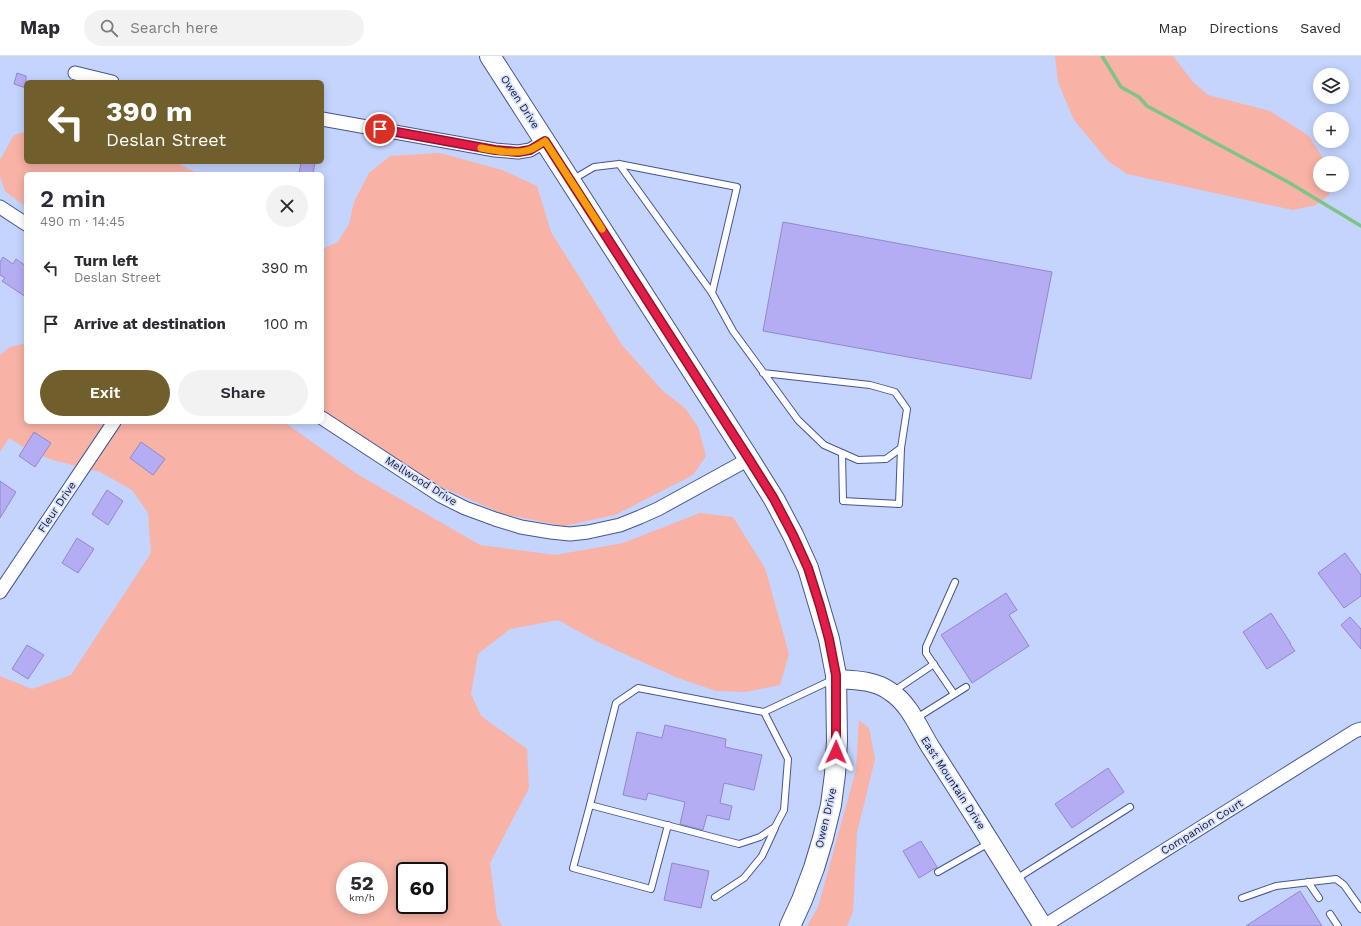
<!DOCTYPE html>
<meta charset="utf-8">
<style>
body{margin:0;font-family:"Work Sans",sans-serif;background:#f2f2f3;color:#2b2b33;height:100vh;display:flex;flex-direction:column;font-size:15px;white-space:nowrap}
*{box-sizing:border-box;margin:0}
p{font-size:13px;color:#7c7c81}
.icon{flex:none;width:22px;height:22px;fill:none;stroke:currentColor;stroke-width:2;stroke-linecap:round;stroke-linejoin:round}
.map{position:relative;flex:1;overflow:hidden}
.drawer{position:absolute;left:24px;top:116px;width:300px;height:252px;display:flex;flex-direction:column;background:#fff;border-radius:6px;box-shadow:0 2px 10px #0003}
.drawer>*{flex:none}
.guide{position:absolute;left:24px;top:24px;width:300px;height:84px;border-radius:6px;box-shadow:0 2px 10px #0003;background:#705e2c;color:#fff;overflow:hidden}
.buttons{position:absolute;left:1313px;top:12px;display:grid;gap:8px}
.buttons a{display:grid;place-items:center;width:36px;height:36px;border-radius:50%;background:#fff;box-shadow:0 2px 10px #0003;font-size:20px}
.speed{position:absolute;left:336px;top:806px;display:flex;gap:8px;font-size:20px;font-weight:700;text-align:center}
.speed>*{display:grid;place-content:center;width:52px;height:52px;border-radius:50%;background:#fff;box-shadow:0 2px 10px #0003;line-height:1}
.speed small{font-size:10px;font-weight:400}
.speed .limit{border:2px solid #111;border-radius:6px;background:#fff;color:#111}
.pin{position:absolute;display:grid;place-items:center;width:34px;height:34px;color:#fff;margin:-17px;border:2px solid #fff;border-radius:50%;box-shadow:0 1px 4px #0007}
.me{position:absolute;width:44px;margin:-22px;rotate:1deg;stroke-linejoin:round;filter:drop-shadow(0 0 3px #0008)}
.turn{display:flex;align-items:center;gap:14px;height:84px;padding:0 16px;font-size:18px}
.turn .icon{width:52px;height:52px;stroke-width:2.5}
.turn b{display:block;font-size:28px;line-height:34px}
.round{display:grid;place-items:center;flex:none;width:42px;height:42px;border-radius:21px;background:#f2f2f3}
.headline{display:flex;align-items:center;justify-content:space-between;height:68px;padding:0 16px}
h1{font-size:24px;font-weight:600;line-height:30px}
.action{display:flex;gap:8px;margin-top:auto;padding:8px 16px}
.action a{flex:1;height:46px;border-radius:24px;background:#705e2c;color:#fff;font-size:16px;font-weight:600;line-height:46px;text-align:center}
.action a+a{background:#f2f2f3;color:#2b2b33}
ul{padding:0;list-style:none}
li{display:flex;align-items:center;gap:12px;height:56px;padding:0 16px}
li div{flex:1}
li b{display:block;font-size:15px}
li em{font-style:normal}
header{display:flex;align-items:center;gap:24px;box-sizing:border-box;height:56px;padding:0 20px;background:#fff;border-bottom:1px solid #e1e1e2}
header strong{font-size:19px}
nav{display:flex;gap:22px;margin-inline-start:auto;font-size:14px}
.search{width:280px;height:36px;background:#f2f2f3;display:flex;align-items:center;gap:10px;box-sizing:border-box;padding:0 14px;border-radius:22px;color:#7c7c81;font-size:15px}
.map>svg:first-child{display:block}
.green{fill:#f8b2a6;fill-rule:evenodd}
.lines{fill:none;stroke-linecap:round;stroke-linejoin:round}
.stream{stroke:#7dc38a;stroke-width:3.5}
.building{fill:#b5adf4;stroke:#9188cc}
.lane-casing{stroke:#445693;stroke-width:8}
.street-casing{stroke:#445693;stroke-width:15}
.secondary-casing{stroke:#445693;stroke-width:20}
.primary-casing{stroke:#445693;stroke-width:22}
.lane{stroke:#fff;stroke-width:6}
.street{stroke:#fff;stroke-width:13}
.secondary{stroke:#fff;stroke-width:18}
.primary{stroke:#fff;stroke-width:20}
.route-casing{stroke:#92132f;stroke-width:10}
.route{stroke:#e11d48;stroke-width:7}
.slow{stroke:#f59e0b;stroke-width:7}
.labels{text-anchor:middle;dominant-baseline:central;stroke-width:3.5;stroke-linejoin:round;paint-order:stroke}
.street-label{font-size:11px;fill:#0f1730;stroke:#d7e1fd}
</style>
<header>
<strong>Map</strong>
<div class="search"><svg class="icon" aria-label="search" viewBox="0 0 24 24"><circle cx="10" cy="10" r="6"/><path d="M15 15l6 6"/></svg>Search here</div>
<nav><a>Map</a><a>Directions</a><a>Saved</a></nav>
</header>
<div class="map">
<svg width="1361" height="870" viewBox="0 0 1361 870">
<rect width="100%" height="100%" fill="#c4d4fd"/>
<g class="green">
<polygon points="1055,0 1173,0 1193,26 1208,39 1270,55 1309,80 1326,107 1320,107 1320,129 1329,129 1329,139 1316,149 1293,154 1127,118 1108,105 1074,64 1058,26"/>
<polygon points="26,76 26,106 175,106 199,118 26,118 26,151 5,135 0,120 0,104 14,79"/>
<polygon points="440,97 502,114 537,130 551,176 622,289 663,335 685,352 698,371 706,400 693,419 615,459 564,470 503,458 432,427 322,355 322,193 338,186 349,168 354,146 369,117 390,100"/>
<path d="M26,287V366H284L357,418L480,489L555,499L623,487L700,457L733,461L765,512L789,598L780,629L745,636L716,635L678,622L598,586L558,564L510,573L478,598L471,638L481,660L527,693L529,732L490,807L497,861L502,870H0V620L32,633L71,619L151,497L148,457L132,434L100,416L53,404L30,395L9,382L0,396V299L10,291ZM345,815H379V849H345ZM405,815H439V849H405Z"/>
<polygon points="859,664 869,672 875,703 857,777 853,856 847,870 807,870 818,851 856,714"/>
</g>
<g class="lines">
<polyline class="stream" points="1102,0 1121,31 1139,41 1147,50 1288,126 1361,170"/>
</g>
<g class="building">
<polygon points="17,17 26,20 26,32 14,28"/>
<polygon points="301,106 315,106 313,118 299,118"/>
<polygon points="783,166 1052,216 1031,323 763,275"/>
<polygon points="3,201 13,208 16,203 26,210 26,241 2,225 5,222 0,219 0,206"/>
<polygon points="34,376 51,387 35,411 19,400"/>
<polygon points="141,386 165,403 153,419 130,402"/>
<polygon points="0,425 16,436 0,462"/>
<polygon points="107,434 123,445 108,469 92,458"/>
<polygon points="77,482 94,493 78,517 62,507"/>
<polygon points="1345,497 1361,519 1361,540 1344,552 1318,517"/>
<polygon points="1006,537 1017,554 1009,559 1029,590 972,627 941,579"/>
<polygon points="1271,557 1291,588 1290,588 1295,595 1267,613 1243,576"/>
<polygon points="1350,561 1361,573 1361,593 1341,569"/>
<polygon points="27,589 44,599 28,623 12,613"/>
<polygon points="665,669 726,683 725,691 762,699 754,734 724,727 720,747 732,750 729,764 707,759 703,774 680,768 685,746 648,737 646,744 623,739 637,676 662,682"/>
<polygon points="1108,712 1124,736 1072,772 1055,748"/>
<polygon points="921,785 937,811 919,822 903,795"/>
<polygon points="672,807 709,815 701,852 664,844"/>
<polygon points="1300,835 1322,870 1246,870"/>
</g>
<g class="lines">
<defs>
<g id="lane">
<polyline points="619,108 712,237"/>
<polyline points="572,124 594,111 619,108 737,131 712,237 733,275 798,364 824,389 858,404 886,403 901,392 907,353 895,336 870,329 763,317"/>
<polyline points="842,397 843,445 899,448 901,392"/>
<polyline points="894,635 934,608"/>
<polyline points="954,638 926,597 926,591 955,526"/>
<polyline points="764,656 788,703 784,754 775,771 760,781 739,788 590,749 616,647 638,632 764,656 832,624"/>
<polyline points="915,663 966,631"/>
<polyline points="590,749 573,812 651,833 668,769"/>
<polyline points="938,816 989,787"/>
<polyline points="1016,823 1130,751"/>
<polyline points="1308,826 1319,842"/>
<polyline points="715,841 744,822 762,800 775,772"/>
<polyline points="1242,842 1276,830 1336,823 1344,829 1361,853"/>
<polyline points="1330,858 1338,870"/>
</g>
<g id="street">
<polyline points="75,17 112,26"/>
<polyline points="322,63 495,94 518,96 530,94 545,85"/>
<polyline points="0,151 26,168"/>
<polyline points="322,362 441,440 465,452 495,463 521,471 551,476 570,478 588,476 620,469 640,461 658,453 749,403"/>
<polyline points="0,536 114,366"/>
<polyline points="1044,870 1355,675 1361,673"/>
</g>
<path id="secondary" d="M836,623C855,624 875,624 891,636C911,649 920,676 933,695C970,753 1007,812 1043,870"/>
<polyline id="primary" points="490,0 749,403 774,443 793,479 808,512 829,583 836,619 837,685 835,718 831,749 823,782 814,812 802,844 790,870"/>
</defs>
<use href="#lane" class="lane-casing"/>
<use href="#street" class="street-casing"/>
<use href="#secondary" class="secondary-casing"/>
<use href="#primary" class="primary-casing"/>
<use href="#lane" class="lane"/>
<use href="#street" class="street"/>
<use href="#secondary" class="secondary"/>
<use href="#primary" class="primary"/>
</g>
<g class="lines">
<defs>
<polyline id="route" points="380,73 495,94 518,96 530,94 545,85 749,403 774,443 793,479 808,512 820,550 829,583 836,619 836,696"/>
</defs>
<use href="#route" class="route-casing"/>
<use href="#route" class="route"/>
<path class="slow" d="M481,92C496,95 517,99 532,93C536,91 541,88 545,85L602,173"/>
</g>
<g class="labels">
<g class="street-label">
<text transform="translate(520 46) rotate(57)">Owen Drive</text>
<text transform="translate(421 425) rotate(32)">Mellwood Drive</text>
<text transform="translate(57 451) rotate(-56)">Fleur Drive</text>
<text transform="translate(953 727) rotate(57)">East Mountain Drive</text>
<text transform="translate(826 762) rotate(-77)">Owen Drive</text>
<text transform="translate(1202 771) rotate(-32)">Companion Court</text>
</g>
</g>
</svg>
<div class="buttons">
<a><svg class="icon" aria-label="layers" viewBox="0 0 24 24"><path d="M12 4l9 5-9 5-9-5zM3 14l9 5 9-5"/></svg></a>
<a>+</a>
<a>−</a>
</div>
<div class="speed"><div>52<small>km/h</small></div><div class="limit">60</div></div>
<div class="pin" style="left:380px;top:73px;background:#d93025"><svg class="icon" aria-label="arrive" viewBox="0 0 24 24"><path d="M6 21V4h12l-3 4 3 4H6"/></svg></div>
<svg class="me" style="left:836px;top:696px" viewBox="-20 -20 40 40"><path d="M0-17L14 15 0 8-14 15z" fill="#e11d48" stroke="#fff" stroke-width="4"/></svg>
<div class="guide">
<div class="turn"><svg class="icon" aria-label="left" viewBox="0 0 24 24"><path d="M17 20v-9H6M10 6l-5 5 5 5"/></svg><div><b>390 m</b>Deslan Street</div></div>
</div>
<section class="drawer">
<div class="headline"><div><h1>2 min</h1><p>490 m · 14:45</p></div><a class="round"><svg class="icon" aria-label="close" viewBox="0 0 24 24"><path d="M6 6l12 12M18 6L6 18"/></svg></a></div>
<ul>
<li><svg class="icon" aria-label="left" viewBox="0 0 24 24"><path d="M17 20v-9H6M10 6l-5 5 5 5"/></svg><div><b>Turn left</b><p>Deslan Street</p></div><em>390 m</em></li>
<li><svg class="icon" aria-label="arrive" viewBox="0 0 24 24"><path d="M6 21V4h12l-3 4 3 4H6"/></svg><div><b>Arrive at destination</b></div><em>100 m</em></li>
</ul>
<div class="action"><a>Exit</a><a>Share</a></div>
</section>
</div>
